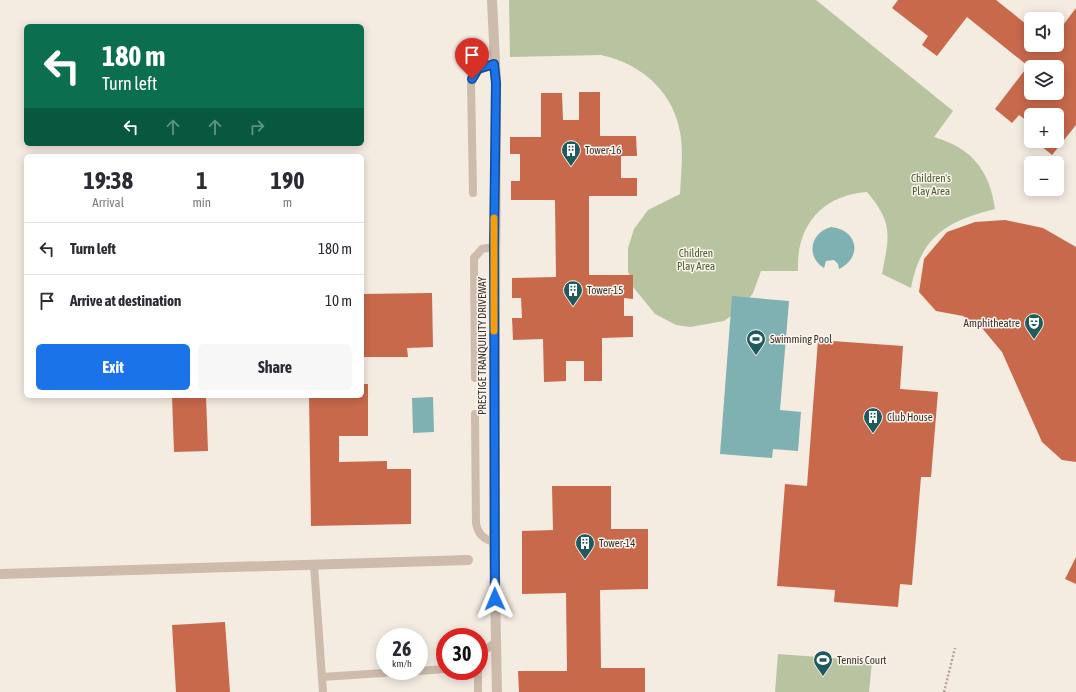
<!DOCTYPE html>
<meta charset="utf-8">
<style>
body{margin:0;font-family:"Asap Condensed",sans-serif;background:#f7f7f7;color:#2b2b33;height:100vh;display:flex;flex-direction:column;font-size:15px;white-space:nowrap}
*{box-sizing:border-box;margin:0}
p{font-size:13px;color:#7c7c81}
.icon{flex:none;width:22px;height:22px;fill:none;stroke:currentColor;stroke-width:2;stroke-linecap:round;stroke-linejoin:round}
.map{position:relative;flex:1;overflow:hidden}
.drawer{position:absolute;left:24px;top:154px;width:340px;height:244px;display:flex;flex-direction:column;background:#fff;border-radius:6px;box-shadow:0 2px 10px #0003}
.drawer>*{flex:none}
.hud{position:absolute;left:24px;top:24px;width:340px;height:122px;border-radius:6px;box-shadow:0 2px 10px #0003;background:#0b6e4f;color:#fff;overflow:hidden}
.tools{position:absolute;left:1024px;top:12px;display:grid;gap:8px}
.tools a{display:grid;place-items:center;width:40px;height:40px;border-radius:6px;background:#fff;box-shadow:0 2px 10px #0003;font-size:20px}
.speed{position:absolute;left:376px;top:628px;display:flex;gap:8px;font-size:20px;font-weight:700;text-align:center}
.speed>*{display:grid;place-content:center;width:52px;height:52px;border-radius:50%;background:#fff;box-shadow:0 2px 10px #0003;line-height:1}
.speed small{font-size:10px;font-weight:400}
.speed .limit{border:6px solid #d22;background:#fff;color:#111}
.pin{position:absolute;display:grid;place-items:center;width:34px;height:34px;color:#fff;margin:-41px -17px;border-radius:50% 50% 50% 0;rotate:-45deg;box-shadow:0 0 4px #0007}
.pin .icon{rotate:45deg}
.me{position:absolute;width:44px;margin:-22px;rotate:359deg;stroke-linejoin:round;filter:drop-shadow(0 0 3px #0008)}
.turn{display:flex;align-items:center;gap:14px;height:84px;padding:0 12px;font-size:18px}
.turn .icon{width:52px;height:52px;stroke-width:2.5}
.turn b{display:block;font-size:28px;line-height:34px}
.lanes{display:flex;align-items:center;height:38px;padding:0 12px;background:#0003;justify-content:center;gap:20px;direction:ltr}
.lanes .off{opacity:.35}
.eta{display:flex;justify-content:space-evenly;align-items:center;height:68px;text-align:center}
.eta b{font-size:24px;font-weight:700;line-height:28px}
.primary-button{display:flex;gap:8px;margin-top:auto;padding:8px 12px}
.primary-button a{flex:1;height:46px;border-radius:6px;background:#1a73e8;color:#fff;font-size:16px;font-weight:700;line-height:46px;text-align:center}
.primary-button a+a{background:#f7f7f7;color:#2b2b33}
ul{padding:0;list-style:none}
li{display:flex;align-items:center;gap:12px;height:52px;padding:0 12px;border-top:1px solid #e1e1e2}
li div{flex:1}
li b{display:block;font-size:15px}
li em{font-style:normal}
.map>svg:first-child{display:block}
.green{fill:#b8c4a0}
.water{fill:#7fb0b2}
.building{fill:#c8694b;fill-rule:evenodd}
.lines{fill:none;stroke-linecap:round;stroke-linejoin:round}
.path{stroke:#b9a596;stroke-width:2.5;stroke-dasharray:2 2;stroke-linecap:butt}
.lane{stroke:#cdbbac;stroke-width:8}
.street{stroke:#cdbbac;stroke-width:10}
.route-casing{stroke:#114b97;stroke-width:10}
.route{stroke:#1a73e8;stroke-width:7}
.slow{stroke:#f59e0b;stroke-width:7}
.labels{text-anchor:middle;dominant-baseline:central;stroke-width:3;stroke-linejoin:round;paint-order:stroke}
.poi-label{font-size:11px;fill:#3b302b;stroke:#fbf5ee;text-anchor:start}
.park-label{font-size:11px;fill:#4a5a2e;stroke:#fbf5ee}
.street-label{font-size:11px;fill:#3b302b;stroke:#fbf5ee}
</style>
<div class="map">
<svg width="1076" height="692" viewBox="0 0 1076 692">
<rect width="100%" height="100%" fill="#f4ebe1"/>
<g class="green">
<path d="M509,0H816L953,111L934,137C972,148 990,171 995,209C947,221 921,236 911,288L882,274C889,236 894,224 867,192C822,195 796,226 798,271H761L753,293L743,307L724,321L690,327L676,325L655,314L633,287L628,271V248L634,229L648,210L680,194C681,176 683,156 681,138C676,94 643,64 601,55L510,57Z"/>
<polygon points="778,654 872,661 869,692 775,692"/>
</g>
<g class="water">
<path d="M831,227C858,230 863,257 839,269L838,264L834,260L826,261L824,268C805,256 811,232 831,227Z"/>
<polygon points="732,296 789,301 780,410 801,412 798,451 773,449 772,458 720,454"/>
<polygon points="433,397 434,432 413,433 412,398"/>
</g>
<g class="building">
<path d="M898,0H996L1031,28V45H1057V33L1076,8V125L1052,155L1035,141H1057V115H1031V124L1019,115L1012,123L995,109L1028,66L967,17L937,56L922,45L928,36L892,8ZM1031,67H1057V93H1031Z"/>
<polygon points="579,92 600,92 600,136 636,136 637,156 621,156 621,178 637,178 637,196 589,196 589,275 633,275 633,299 624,298 624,316 633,316 633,337 602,338 602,381 584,381 584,361 566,361 566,381 544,382 543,339 513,340 512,318 522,318 521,298 512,298 512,278 556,277 555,200 511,200 511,181 520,181 520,154 510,154 510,137 541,137 541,93 562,93 563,120 579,120"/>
<polygon points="1005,220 1043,228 1076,247 1076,462 1062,460 1042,442 1002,352 982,328 963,316 936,311 919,292 924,259 947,232 975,222"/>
<polygon points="432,293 433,347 407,348 408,357 362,357 362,294"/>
<polygon points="818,340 903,346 900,389 938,392 931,477 921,477 912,585 900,584 898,607 834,602 835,590 777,586 785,484 807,486"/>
<polygon points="362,384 368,384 368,436 339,436 339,462 387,461 387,469 411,469 411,524 311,526 309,396 362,396"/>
<polygon points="172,396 206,396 208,451 174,452"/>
<polygon points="552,486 611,486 611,529 648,529 648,589 600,590 601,668 645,668 645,692 519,692 518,671 567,671 566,593 522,594 522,531 553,530"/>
<polygon points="1076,557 1076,584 1065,579"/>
<polygon points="225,622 230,692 176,692 172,625"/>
</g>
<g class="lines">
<polyline class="path" points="944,692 955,648"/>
<g class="lane">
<polyline points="473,193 471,83 479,69 493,64"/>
<polyline points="475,378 474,258 482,249 494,247"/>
<path d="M475,414L476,523C478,534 483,539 494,542"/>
<polyline points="314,565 323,692"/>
<polyline points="479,661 485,650 496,642"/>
<polyline points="419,671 445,669"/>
<polyline points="478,671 478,692"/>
<polyline points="322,677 414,671"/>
</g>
<g class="street">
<polyline points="492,0 496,83 494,542 497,692"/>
<polyline points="0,574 468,560"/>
</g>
</g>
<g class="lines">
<defs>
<polyline id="route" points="472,79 478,69 494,64 496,83 494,247 495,599"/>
</defs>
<use href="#route" class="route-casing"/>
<use href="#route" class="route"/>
<polyline class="slow" points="494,331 494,218"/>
</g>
<defs>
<symbol id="building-pin" viewBox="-11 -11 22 30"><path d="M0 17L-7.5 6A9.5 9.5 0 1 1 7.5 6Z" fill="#1f5a5e" stroke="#fbf5ee"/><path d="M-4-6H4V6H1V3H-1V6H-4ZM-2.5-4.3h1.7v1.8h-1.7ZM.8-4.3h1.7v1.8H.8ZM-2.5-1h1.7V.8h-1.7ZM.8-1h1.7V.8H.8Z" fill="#fff"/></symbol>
<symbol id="theatre-pin" viewBox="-11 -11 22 30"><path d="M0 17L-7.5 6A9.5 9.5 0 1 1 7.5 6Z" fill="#1f5a5e" stroke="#fbf5ee"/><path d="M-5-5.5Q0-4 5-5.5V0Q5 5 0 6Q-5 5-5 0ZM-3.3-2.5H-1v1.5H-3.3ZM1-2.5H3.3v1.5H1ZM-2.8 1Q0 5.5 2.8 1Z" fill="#fff"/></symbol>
<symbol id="stadium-pin" viewBox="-11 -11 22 30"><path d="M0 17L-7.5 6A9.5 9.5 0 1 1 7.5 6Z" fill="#1f5a5e" stroke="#fbf5ee"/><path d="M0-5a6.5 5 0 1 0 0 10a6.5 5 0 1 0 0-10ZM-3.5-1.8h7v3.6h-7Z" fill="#fff"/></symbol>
</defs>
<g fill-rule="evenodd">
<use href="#building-pin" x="560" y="139" width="22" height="30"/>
<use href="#building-pin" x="562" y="279" width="22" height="30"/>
<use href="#theatre-pin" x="1023" y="312" width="22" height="30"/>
<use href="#stadium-pin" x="745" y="328" width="22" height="30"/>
<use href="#building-pin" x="862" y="406" width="22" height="30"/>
<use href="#building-pin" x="574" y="532" width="22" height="30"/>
<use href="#stadium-pin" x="812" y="649" width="22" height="30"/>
</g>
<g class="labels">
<g class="poi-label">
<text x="585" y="150">Tower-16</text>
<text x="587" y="290">Tower-15</text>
<text x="1020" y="323" text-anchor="end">Amphitheatre</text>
<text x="770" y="339">Swimming Pool</text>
<text x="887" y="417">Club House</text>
<text x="599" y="543">Tower-14</text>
<text x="837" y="660">Tennis Court</text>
</g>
<g class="park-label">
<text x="931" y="178">Children's<tspan x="931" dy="13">Play Area</tspan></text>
<text x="696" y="253">Children<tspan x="696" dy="13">Play Area</tspan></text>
</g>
<g class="street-label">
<text transform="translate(482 346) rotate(-90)">PRESTIGE TRANQUILITY DRIVEWAY</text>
</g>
</g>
</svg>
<div class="tools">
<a><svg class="icon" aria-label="sound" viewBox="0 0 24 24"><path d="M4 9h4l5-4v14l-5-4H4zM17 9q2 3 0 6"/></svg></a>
<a><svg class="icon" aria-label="layers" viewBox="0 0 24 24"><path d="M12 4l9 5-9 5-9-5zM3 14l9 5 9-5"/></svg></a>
<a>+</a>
<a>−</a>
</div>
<div class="speed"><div>26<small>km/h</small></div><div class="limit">30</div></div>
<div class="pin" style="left:472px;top:79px;background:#d93025"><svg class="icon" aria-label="arrive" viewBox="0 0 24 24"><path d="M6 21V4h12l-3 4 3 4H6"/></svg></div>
<svg class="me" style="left:495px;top:599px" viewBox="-20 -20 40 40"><path d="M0-17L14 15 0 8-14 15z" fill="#1a73e8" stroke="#fff" stroke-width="4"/></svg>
<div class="hud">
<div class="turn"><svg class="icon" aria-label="left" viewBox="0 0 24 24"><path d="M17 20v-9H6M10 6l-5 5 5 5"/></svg><div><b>180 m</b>Turn left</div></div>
<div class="lanes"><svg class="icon" aria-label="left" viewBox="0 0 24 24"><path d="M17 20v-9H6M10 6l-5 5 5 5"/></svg><svg class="icon off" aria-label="ahead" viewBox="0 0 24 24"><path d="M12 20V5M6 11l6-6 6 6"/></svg><svg class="icon off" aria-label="ahead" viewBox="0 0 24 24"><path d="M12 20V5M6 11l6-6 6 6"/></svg><svg class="icon off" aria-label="right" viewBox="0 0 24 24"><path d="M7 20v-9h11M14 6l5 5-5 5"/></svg></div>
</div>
<section class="drawer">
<div class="eta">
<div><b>19:38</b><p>Arrival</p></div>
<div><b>1</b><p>min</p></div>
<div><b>190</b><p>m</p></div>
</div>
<ul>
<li><svg class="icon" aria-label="left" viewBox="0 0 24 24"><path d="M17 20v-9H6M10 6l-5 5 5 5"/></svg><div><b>Turn left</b></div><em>180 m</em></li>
<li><svg class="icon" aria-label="arrive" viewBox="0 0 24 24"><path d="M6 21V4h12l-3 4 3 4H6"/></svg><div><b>Arrive at destination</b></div><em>10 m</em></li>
</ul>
<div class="primary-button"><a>Exit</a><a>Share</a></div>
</section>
</div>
